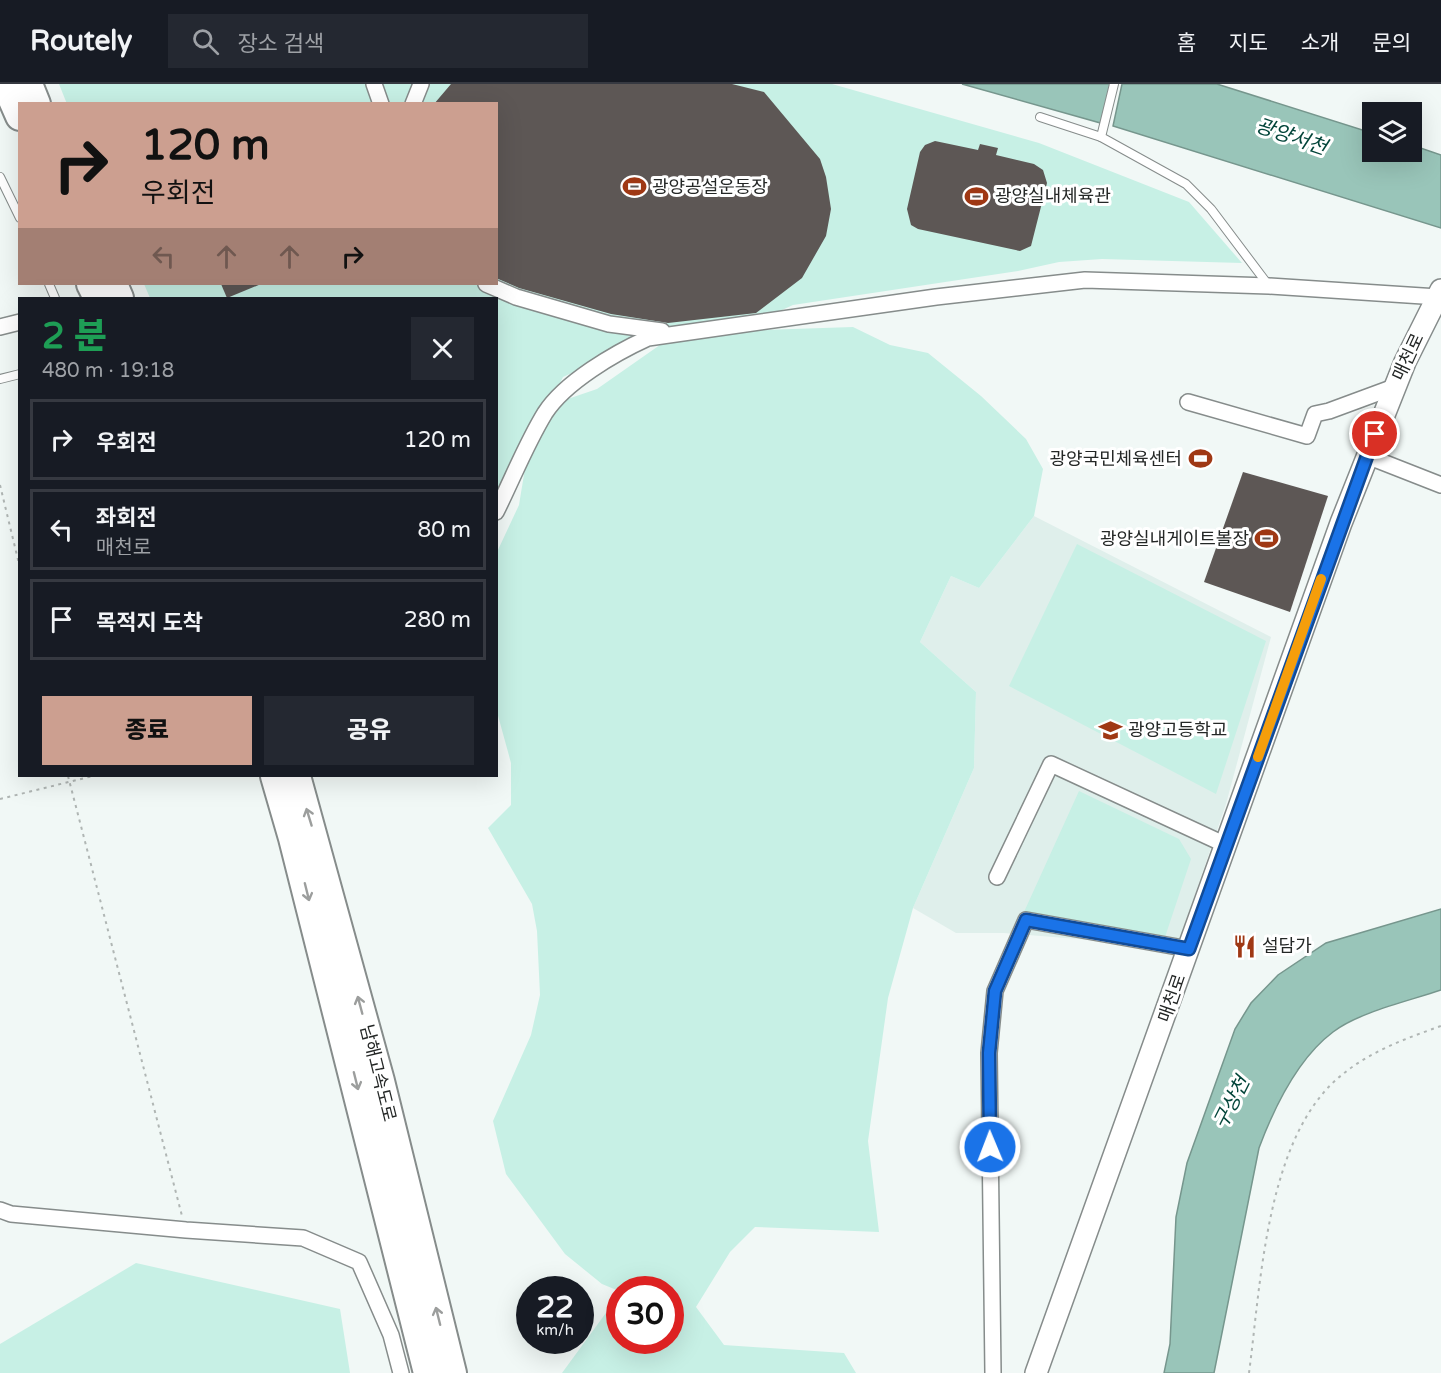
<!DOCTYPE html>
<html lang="ko">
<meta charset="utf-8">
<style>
body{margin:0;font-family:"Varela Round","Noto Sans KR",sans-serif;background:#242831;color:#f1f3f6;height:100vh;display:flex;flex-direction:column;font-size:22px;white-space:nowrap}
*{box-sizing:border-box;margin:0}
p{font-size:20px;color:#9ea1a6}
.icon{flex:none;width:33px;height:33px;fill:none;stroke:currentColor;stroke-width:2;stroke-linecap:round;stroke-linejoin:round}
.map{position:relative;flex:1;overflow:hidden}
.sheet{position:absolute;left:18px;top:213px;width:480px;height:480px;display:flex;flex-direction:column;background:#171b24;border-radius:0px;box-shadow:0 6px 24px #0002}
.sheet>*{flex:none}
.banner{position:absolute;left:18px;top:18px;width:480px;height:183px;border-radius:0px;box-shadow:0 6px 24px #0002;background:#cc9f90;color:#111;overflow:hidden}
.tools{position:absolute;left:1362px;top:18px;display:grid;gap:12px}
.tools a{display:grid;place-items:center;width:60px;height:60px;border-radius:0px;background:#171b24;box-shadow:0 6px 24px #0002;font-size:30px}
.speed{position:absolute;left:516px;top:1192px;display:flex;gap:12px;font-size:30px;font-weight:700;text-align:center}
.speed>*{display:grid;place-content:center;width:78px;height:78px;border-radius:50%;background:#171b24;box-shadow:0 6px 24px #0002;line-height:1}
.speed small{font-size:15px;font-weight:400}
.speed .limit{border:9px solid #d22;background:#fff;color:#111}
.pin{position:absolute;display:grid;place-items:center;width:51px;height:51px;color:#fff;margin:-26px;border:3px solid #fff;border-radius:50%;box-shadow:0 2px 6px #0007}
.me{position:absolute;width:66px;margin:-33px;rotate:359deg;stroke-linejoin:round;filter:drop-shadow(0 0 4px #0008)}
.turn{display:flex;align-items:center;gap:21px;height:126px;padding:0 24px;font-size:27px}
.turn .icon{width:78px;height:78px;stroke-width:2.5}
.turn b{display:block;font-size:42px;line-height:51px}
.lanes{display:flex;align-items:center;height:57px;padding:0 24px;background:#0003;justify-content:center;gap:30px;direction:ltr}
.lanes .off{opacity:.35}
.round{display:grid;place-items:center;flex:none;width:63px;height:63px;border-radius:0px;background:#242831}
.overview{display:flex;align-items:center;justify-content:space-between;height:102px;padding:0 24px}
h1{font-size:36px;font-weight:800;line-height:45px;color:#1e9e55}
.cta{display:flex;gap:12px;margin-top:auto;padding:12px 24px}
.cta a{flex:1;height:69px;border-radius:0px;background:#cc9f90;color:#111;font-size:24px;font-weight:800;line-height:69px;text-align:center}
.cta a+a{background:#242831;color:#f1f3f6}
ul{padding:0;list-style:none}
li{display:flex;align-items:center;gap:18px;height:81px;margin:0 12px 9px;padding:0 12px;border:3px solid #363941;border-radius:0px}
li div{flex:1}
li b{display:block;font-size:22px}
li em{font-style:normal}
header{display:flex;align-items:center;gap:36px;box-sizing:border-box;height:84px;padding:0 30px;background:#171b24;border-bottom:2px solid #363941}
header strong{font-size:28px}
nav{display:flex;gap:33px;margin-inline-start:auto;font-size:21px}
.search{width:420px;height:54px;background:#242831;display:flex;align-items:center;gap:15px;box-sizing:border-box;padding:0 21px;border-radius:0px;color:#9ea1a6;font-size:22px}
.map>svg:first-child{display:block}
.built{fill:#dfefeb}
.green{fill:#c7f0e5}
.water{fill:#99c5b9;stroke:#76968d;stroke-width:1.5}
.building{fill:#5d5755}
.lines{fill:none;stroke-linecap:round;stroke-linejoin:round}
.service-casing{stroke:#868c8b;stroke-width:10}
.minor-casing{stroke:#868c8b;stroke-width:18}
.secondary-casing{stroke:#868c8b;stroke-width:24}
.motorway-casing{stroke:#868c8b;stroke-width:32}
.path{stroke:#b0b6b4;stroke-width:2;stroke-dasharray:3 4.5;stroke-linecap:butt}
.service{stroke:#fff;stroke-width:8}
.minor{stroke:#fff;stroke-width:15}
.secondary{stroke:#fff;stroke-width:21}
.motorway{stroke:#fff;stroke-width:28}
.oneway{stroke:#9c9e9d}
.route-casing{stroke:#114b97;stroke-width:15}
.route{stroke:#1a73e8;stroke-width:10}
.slow{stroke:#f59e0b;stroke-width:10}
.labels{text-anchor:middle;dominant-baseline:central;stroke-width:6;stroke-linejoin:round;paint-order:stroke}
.poi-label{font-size:18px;fill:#242726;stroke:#fff;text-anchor:start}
.street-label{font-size:18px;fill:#242726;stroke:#fff}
.water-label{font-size:20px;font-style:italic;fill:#03453a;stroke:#fff}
</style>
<header>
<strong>Routely</strong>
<div class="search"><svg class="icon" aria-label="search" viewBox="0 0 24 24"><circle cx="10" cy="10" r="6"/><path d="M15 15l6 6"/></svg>장소 검색</div>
<nav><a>홈</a><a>지도</a><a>소개</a><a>문의</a></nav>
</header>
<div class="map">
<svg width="1441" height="1289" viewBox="0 0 1441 1289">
<rect width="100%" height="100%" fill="#f1f8f6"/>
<polygon class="built" points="1034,432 1271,553 1226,720 1177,863 1004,849 956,849 913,824 974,684 976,608 920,558 951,492 979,504"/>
<g class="green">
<polygon points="59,0 832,0 1039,59 1189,118 1242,179 1102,175 1059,178 1018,187 793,221 749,241 665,246 563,293 536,349 553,320 597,305 677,249 853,243 890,261 928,269 981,312 1026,355 1043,385 1034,432 979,504 951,492 920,558 976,608 974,684 913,824 888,914 868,1057 879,1148 755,1143 730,1168 696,1223 724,1261 844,1269 856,1289 562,1289 619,1211 620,1257 670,1257 670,1206 619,1207 602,1200 565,1170 506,1090 493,1037 531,951 540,911 537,847 532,820 488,744 511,721 511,679 497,628 497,468 519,421 528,366 497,428 496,214 150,214 144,200 496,200 496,20 67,20"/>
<polygon points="1077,460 1266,557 1216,710 1009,602"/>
<polygon points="1079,707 1179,755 1191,775 1161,865 1019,839"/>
<polygon points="136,1179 340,1225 350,1289 0,1289 0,1260"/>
</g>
<g class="water">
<polygon points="962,0 1114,0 1104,40"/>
<polygon points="1122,0 1217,0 1372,49 1372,68 1412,68 1412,61 1441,71 1441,144 1113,42"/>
<path d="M1441,825V906C1409,917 1359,928 1333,948C1297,975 1274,1024 1259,1064L1214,1289H1164L1170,1260L1176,1133L1187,1079L1235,945L1251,919L1278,891L1326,859Z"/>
</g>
<g class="building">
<polygon points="451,0 732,0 764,8 820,75 826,93 831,125 826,152 802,194 756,229 668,239 611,230 519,204 496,194 496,20 434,20"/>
<polygon points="935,57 978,66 980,60 998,64 996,71 1034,80 1043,86 1047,99 1031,162 1020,167 918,145 911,141 907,125 920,68 925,61"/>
<polygon points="221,200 261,200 227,214"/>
<polygon points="1243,388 1328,412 1290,528 1204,498"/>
</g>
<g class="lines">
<defs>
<g id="service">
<polyline points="1114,0 1101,53 1186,100 1211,125 1269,202"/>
<polyline points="1040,33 1101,53"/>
<polyline points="0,93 20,134"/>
<polyline points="49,200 55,214"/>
<polyline points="0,295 20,290"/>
</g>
<g id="minor">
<polyline points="374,0 381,20"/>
<polyline points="413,20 421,0"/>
<polyline points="486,200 516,213 609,240 662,247"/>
<polyline points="0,243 20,238"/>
<polyline points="1188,318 1307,352 1315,330 1329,327 1394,303"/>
<polyline points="1367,372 1441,401"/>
<path d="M496,428C512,396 526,360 545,329C565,298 615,269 648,254L936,213L1085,196L1269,202L1438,213"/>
<polyline points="997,793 1051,680 1226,761"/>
<polyline points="0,1126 11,1130 186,1146 303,1154 359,1178 391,1251 401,1289"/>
<polyline points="993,1289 989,969 995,907 1026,836 1189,865"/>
</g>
<polyline id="secondary" points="1036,1289 1341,439 1405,278 1441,206"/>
<g id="motorway">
<polyline points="6,0 20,32"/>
<polyline points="28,0 36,20"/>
<polyline points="91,200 98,214"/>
<polyline points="113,200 119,214"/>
<polyline points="275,692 293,754 428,1289"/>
<polyline points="296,692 380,997 452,1289"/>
</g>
</defs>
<use href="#service" class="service-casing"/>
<use href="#minor" class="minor-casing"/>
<use href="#secondary" class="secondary-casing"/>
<use href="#motorway" class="motorway-casing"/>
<g class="path">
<polyline points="0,401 20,484"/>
<polyline points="68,692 182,1132"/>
<polyline points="0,715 93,692"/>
<path d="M1249,1289C1261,1199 1266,1050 1343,990C1371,967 1407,954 1441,942"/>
</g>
<use href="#service" class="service"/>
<use href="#minor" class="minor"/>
<use href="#secondary" class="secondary"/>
<use href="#motorway" class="motorway"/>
</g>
<defs><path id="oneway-shaft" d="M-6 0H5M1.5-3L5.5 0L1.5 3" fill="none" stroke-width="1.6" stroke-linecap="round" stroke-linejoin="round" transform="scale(1.5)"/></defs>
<g class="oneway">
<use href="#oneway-shaft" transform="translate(309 733) rotate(-107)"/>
<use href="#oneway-shaft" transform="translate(307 808) rotate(76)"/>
<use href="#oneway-shaft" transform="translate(360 921) rotate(-105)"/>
<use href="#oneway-shaft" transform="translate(356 997) rotate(76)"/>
<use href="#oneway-shaft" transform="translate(438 1232) rotate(-104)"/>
</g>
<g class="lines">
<defs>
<polyline id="route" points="990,1063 989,969 995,907 1026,836 1189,865 1375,350"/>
</defs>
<use href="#route" class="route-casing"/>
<use href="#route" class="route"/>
<polyline class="slow" points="1258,673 1321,495"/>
</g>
<defs>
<symbol id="stadium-bare" viewBox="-9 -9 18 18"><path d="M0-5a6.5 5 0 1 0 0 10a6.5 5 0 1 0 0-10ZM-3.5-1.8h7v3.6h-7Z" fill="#9f3814" stroke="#fff" stroke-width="2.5" paint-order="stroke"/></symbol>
<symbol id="school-bare" viewBox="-9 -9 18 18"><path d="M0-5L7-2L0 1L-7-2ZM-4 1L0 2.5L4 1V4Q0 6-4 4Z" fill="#9f3814" stroke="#fff" stroke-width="2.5" paint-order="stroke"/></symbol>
<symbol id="restaurant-bare" viewBox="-9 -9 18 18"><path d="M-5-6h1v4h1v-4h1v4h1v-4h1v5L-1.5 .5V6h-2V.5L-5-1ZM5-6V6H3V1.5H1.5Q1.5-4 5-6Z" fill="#9f3814" stroke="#fff" stroke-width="2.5" paint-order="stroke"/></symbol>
</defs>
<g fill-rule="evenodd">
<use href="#stadium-bare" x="618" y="86" width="33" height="33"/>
<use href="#stadium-bare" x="960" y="96" width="33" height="33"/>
<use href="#stadium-bare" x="1184" y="358" width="33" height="33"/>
<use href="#stadium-bare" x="1250" y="438" width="33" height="33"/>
<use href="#school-bare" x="1094" y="630" width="33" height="33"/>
<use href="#restaurant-bare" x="1228" y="846" width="33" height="33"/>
</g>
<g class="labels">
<g class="poi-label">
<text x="652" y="103">광양공설운동장</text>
<text x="995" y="112">광양실내체육관</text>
<text x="1182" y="375" text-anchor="end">광양국민체육센터</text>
<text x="1249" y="455" text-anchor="end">광양실내게이트볼장</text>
<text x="1128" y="646">광양고등학교</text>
<text x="1262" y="862">설담가</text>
</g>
<g class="street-label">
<text transform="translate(1408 273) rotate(-65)">매천로</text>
<text transform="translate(1172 914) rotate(-71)">매천로</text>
<text transform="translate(378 989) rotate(76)">남해고속도로</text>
</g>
<g class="water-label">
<text transform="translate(1291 53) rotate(19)">광양서천</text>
<text transform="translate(1232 1019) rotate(-63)">구상천</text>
</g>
</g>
</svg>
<div class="tools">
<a><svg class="icon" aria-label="layers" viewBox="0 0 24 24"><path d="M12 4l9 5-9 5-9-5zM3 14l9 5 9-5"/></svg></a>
</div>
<div class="speed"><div>22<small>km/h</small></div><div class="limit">30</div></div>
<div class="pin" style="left:1375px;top:350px;background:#d93025"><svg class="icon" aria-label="arrive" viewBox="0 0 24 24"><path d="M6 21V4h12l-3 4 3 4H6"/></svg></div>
<svg class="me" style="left:990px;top:1063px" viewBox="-20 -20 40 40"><circle r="17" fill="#1a73e8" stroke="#fff" stroke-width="3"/><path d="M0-11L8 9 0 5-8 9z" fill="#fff"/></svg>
<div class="banner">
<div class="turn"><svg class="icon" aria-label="right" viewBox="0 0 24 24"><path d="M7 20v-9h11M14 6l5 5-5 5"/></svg><div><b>120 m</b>우회전</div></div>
<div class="lanes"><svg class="icon off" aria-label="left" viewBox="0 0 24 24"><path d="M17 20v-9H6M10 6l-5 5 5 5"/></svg><svg class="icon off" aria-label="ahead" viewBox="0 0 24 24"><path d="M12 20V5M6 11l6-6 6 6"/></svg><svg class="icon off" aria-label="ahead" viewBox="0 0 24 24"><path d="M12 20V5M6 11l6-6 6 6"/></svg><svg class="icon" aria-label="right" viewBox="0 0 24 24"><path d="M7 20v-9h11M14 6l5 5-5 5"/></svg></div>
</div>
<section class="sheet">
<div class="overview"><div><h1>2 분</h1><p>480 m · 19:18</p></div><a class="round"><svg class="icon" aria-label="close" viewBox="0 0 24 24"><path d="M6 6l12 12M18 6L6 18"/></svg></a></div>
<ul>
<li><svg class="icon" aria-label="right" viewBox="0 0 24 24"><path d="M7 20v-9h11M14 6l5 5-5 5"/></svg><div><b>우회전</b></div><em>120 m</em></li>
<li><svg class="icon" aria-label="left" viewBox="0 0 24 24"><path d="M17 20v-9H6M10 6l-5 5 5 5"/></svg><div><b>좌회전</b><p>매천로</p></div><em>80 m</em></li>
<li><svg class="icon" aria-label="arrive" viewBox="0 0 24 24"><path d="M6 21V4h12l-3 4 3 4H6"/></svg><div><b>목적지 도착</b></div><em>280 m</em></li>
</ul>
<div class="cta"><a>종료</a><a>공유</a></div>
</section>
</div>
